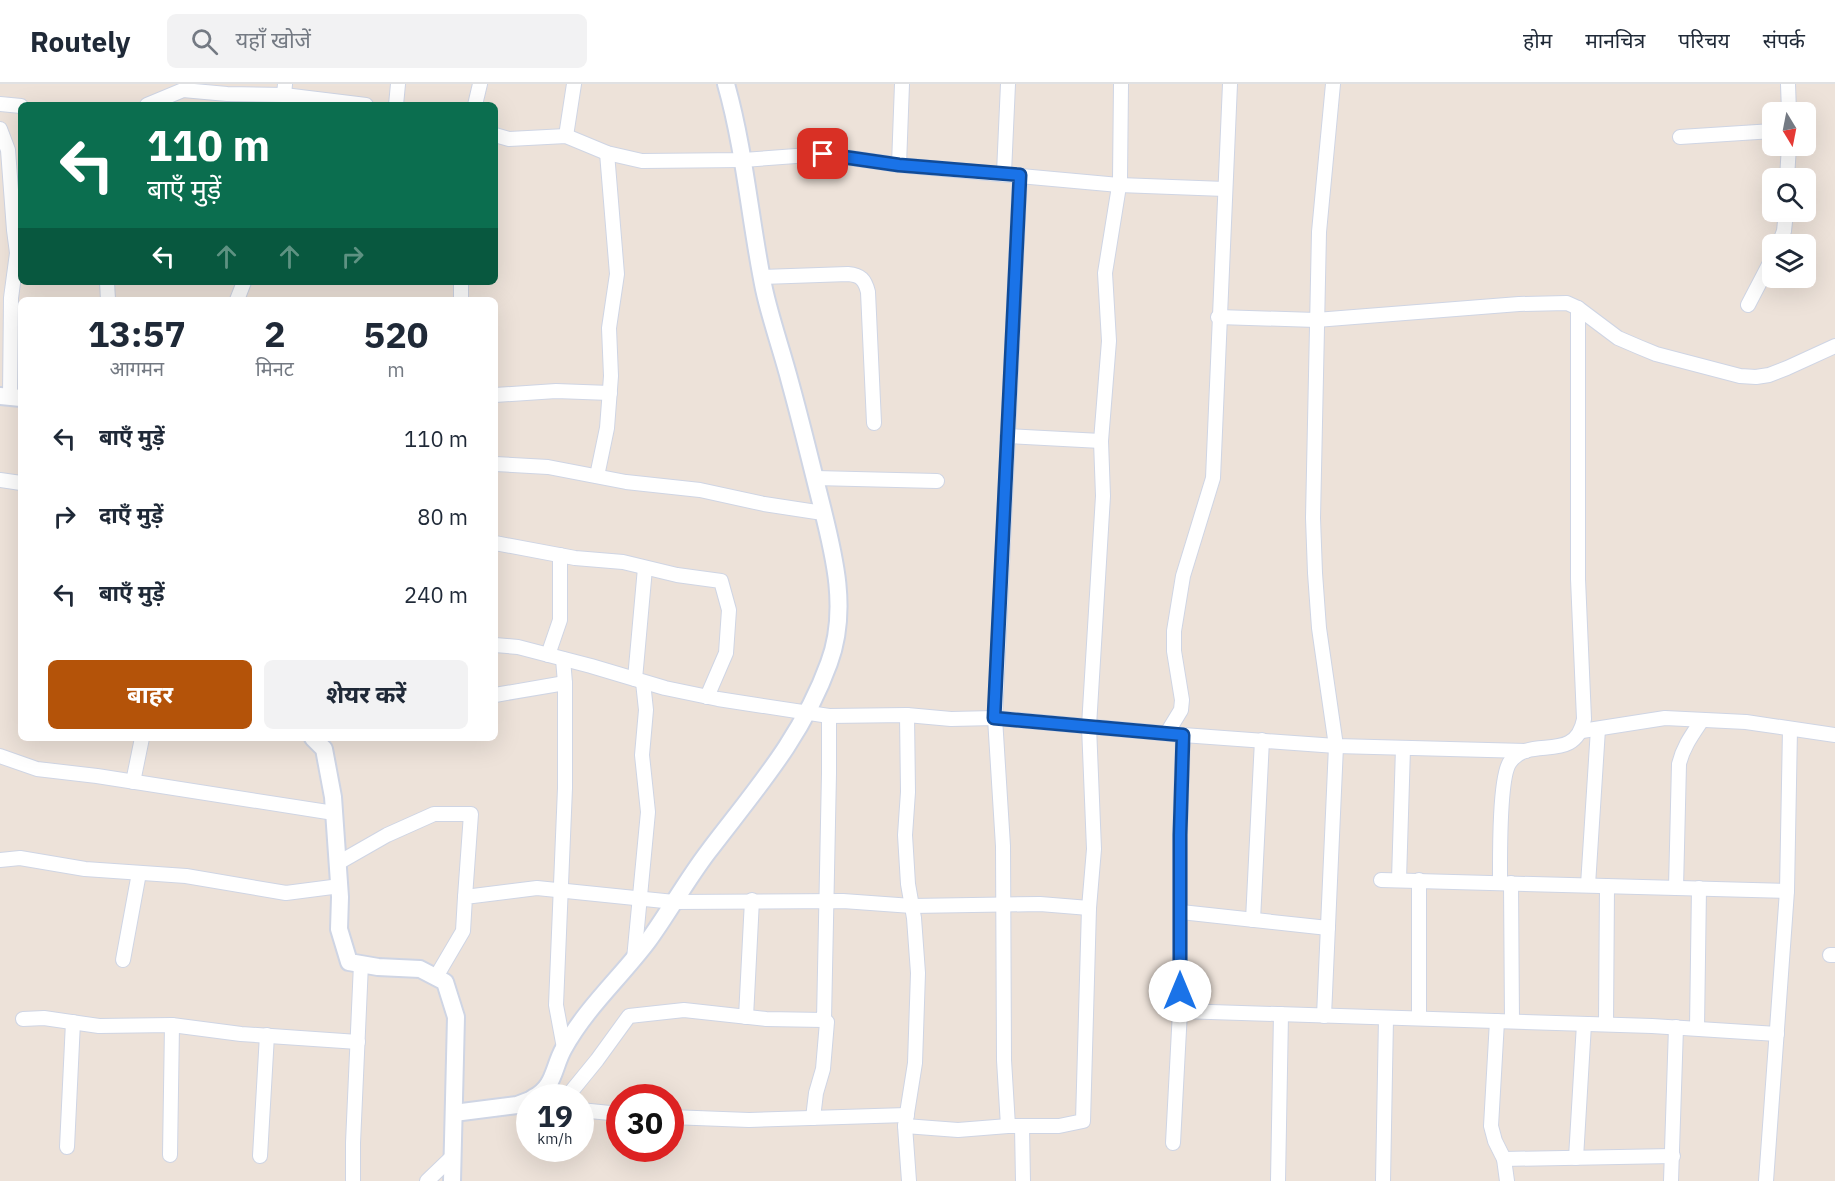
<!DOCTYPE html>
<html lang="hi">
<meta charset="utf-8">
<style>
body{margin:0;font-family:"IBM Plex Sans","Noto Sans Devanagari",sans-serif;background:#f2f2f3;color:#1f2937;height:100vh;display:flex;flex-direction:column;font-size:22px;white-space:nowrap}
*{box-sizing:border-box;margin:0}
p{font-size:20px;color:#747a83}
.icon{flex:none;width:33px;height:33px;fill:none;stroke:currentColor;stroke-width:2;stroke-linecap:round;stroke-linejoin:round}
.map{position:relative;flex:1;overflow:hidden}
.side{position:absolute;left:18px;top:213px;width:480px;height:444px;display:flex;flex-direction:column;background:#fff;border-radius:9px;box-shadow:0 6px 24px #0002}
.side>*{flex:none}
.guide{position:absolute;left:18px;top:18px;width:480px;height:183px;border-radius:9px;box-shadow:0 6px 24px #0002;background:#0b6e4f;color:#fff;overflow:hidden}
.needle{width:39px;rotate:170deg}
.controls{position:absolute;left:1762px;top:18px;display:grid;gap:12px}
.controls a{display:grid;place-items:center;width:54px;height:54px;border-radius:9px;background:#fff;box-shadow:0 6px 24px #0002;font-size:30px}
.speed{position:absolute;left:516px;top:1000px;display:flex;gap:12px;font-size:30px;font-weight:700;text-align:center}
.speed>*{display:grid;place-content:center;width:78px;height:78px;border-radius:50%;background:#fff;box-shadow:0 6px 24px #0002;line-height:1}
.speed small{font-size:15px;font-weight:400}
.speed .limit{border:9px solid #d22;background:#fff;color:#111}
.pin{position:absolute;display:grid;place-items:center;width:51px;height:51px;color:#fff;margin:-26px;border-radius:12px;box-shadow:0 3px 9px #0006}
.me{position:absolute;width:66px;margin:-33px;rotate:0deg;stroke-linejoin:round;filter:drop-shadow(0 0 4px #0008)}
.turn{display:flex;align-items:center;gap:21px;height:126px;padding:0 30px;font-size:27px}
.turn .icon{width:78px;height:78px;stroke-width:2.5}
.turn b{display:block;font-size:42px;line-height:51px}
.lanes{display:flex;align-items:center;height:57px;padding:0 30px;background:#0003;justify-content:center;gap:30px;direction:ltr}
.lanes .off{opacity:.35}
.eta{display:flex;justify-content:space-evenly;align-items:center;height:102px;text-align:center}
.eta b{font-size:36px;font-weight:700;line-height:42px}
.cta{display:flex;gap:12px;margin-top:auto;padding:12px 30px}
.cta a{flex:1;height:69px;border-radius:9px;background:#b45309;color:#fff;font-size:24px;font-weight:700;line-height:69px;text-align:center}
.cta a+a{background:#f2f2f3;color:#1f2937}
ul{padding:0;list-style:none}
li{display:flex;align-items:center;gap:18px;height:78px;padding:0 30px}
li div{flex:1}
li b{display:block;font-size:22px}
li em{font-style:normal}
header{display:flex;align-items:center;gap:36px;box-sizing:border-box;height:84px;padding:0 30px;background:#fff;border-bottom:2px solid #e0e1e3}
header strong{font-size:28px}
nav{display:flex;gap:33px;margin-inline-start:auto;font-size:21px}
.search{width:420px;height:54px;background:#f2f2f3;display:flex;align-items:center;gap:15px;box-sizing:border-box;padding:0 21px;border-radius:9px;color:#747a83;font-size:22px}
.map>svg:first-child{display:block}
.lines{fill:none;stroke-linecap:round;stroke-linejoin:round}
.minor-casing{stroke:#cfd5e4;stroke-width:16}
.tertiary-casing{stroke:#cfd5e4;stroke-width:20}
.minor{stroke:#fff;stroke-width:14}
.tertiary{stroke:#fff;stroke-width:16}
.route-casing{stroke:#114b97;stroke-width:15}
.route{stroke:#1a73e8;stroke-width:10}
</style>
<header>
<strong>Routely</strong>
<div class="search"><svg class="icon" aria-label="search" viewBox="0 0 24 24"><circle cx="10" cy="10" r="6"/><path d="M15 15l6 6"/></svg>यहाँ खोजें</div>
<nav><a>होम</a><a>मानचित्र</a><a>परिचय</a><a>संपर्क</a></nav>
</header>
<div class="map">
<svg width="1835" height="1097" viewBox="0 0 1835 1097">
<rect width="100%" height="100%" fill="#ede2d9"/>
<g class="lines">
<defs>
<g id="minor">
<polyline points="1788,0 1789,28"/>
<polyline points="284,11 366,21"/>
<polyline points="0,20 21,22"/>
<polyline points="147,21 183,6 227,10 284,11 285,0"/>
<polyline points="396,21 398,0"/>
<polyline points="475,21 480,0"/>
<polyline points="0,45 8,66 14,146 17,169 11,214 10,313"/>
<polyline points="495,51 509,55 566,52 607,69 642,77 743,76 823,70 899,81 1119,101 1225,105"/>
<polyline points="566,52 574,0"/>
<polyline points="1680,53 1773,47"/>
<polyline points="899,81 902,0"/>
<polyline points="1004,89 1008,0"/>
<polyline points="1787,94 1789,62"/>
<polyline points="1779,160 1784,147 1786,128"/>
<path d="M762,193L848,190C861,191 865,196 868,208L874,339"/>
<polyline points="107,198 108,216"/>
<polyline points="237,216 244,198"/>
<polyline points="461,216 461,198"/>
<polyline points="1748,221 1773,173"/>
<polyline points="1218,233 1316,236 1519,220 1567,219 1578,224 1618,254 1639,263 1656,270 1740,292 1756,293 1769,291 1787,284 1835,262"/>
<polyline points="495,311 556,307 610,309"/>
<polyline points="1007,352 1101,357"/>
<polyline points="495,380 548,383 626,398 700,406 764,420 823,429"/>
<polyline points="597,392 607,344 611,292 609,244 617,190 607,69"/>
<polyline points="815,394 937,397"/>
<polyline points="0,396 21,399"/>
<polyline points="495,459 575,474 623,478 677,491 721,497 729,526 726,569 707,613"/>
<polyline points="495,561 518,563 591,582 665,604 718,615 829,632 907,631 908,708 905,751 908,800 914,834 918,889 915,979 905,1042 909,1097"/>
<polyline points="548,571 560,536 560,471"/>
<polyline points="563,575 565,599 565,704 556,921 564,964"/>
<polyline points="635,595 645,484"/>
<polyline points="495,611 565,599"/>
<polyline points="907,631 951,635 995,634 1183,651 1180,751 1180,927 1652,942 1777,950"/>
<polyline points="1582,647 1665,634 1746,638 1835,651"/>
<polyline points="1167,649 1181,626 1182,616 1174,567 1174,547 1183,492 1213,394 1230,0"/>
<polyline points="1183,651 1336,662 1526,667"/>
<polyline points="0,672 37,685 97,692 334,729"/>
<polyline points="133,698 142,654"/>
<polyline points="0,776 20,774 85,785 186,792 286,809 340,802"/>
<polyline points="338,779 387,751 434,730 471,730 465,813"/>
<polyline points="1381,796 1787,807"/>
<polyline points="1399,796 1403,664"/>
<path d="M1500,798C1500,776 1499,693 1510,678C1530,650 1575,681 1584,635L1578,495V224"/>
<polyline points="1511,799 1512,937"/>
<polyline points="1588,801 1598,645"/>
<path d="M1676,804L1679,680C1683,663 1692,651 1702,636"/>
<polyline points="1181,828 1328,844"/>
<polyline points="1253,836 1262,656"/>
<polyline points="1830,871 1835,871"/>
<polyline points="634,875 648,728 642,671 646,626 643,598"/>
<polyline points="123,876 139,789"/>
<polyline points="436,893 463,847 465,813 537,804 674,818 843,817 912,822 1040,820 1089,824"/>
<polyline points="1324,932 1336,662 1319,544 1315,489 1313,434 1319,148 1333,0"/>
<polyline points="746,933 752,816"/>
<polyline points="1419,934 1419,796"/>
<polyline points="23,935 44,934 99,942 172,941 241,950 358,958"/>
<polyline points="1497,937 1491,1042 1495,1057 1504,1075 1507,1097"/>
<polyline points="1606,940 1607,802"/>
<polyline points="1697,944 1699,804"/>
<polyline points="566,1014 597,976 629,932 684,926 766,935 824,936 829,689 829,632"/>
<polyline points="580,1026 620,1030"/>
<polyline points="670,1033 749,1036 907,1031"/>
<polyline points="813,1034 816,1009 823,985 827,938 824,936"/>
<polyline points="905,1042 958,1046 1008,1042 1059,1042 1083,1037 1089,824 1094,765 1089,642 1103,412 1101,357 1109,257 1105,189 1120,96 1121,0"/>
<polyline points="1008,1042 1004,976 1003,762 995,634 1020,91"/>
<polyline points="1022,1042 1023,1097"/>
<polyline points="1173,1059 1180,927"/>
<polyline points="67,1063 73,938"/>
<polyline points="170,1071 172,941"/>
<polyline points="260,1072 267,951"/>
<polyline points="1576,1074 1584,940"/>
<polyline points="1504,1075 1673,1072"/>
<polyline points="353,1097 353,1059 361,880"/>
<polyline points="427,1097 453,1072"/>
<polyline points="1278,1097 1281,930"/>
<polyline points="1383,1097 1386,934"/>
<polyline points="1671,1097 1676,943"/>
<polyline points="1766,1097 1787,807 1790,645"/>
</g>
<g id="tertiary">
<polyline points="0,312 21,314"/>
<polyline points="313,654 324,665 333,713 340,813 339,845 349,878 378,883 420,885 445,898 456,933 452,1097"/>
<path d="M533,1014C555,1003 553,983 564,964C586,924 621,893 648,857C669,828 686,797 708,768C755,706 802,654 829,579C850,523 832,463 818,407C809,371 800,334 790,298C782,267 771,237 764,205C750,137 745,67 726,0"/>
<polyline points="454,1029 517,1021 530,1016"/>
</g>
</defs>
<use href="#minor" class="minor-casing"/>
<use href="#tertiary" class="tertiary-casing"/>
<use href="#minor" class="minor"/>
<use href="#tertiary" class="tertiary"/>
</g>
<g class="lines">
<defs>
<polyline id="route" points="823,70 899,81 1020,91 994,634 1183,651 1180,751 1180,907"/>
</defs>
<use href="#route" class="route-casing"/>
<use href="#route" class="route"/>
</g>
</svg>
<div class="controls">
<a><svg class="needle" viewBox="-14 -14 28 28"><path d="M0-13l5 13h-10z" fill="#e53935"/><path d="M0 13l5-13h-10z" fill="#747a83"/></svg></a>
<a><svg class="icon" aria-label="search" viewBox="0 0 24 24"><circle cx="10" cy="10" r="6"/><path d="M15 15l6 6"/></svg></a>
<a><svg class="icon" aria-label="layers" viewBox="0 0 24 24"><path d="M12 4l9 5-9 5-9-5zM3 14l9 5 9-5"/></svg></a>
</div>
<div class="speed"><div>19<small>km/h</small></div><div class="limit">30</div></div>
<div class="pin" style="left:823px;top:70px;background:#d93025"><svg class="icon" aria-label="arrive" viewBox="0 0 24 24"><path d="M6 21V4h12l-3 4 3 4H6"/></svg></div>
<svg class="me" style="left:1180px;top:907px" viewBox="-20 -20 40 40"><circle r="19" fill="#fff"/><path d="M0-13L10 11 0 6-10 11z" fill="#1a73e8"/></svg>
<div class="guide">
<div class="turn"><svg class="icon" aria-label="left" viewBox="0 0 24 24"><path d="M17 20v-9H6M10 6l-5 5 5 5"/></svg><div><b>110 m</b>बाएँ मुड़ें</div></div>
<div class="lanes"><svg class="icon" aria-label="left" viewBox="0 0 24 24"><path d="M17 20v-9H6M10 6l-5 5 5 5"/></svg><svg class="icon off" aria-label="ahead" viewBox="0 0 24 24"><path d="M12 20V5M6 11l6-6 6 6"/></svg><svg class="icon off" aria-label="ahead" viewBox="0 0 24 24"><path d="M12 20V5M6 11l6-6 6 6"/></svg><svg class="icon off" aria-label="right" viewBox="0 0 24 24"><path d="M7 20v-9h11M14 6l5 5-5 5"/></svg></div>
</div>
<section class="side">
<div class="eta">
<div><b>13:57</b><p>आगमन</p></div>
<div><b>2</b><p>मिनट</p></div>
<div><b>520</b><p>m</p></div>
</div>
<ul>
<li><svg class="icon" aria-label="left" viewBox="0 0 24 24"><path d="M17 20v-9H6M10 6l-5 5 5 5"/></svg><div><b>बाएँ मुड़ें</b></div><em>110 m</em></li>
<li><svg class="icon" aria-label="right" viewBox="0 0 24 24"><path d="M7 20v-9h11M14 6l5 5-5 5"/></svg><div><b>दाएँ मुड़ें</b></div><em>80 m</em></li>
<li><svg class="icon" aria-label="left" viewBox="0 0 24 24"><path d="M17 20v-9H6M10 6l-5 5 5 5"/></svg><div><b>बाएँ मुड़ें</b></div><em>240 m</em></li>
</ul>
<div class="cta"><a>बाहर</a><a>शेयर करें</a></div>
</section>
</div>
